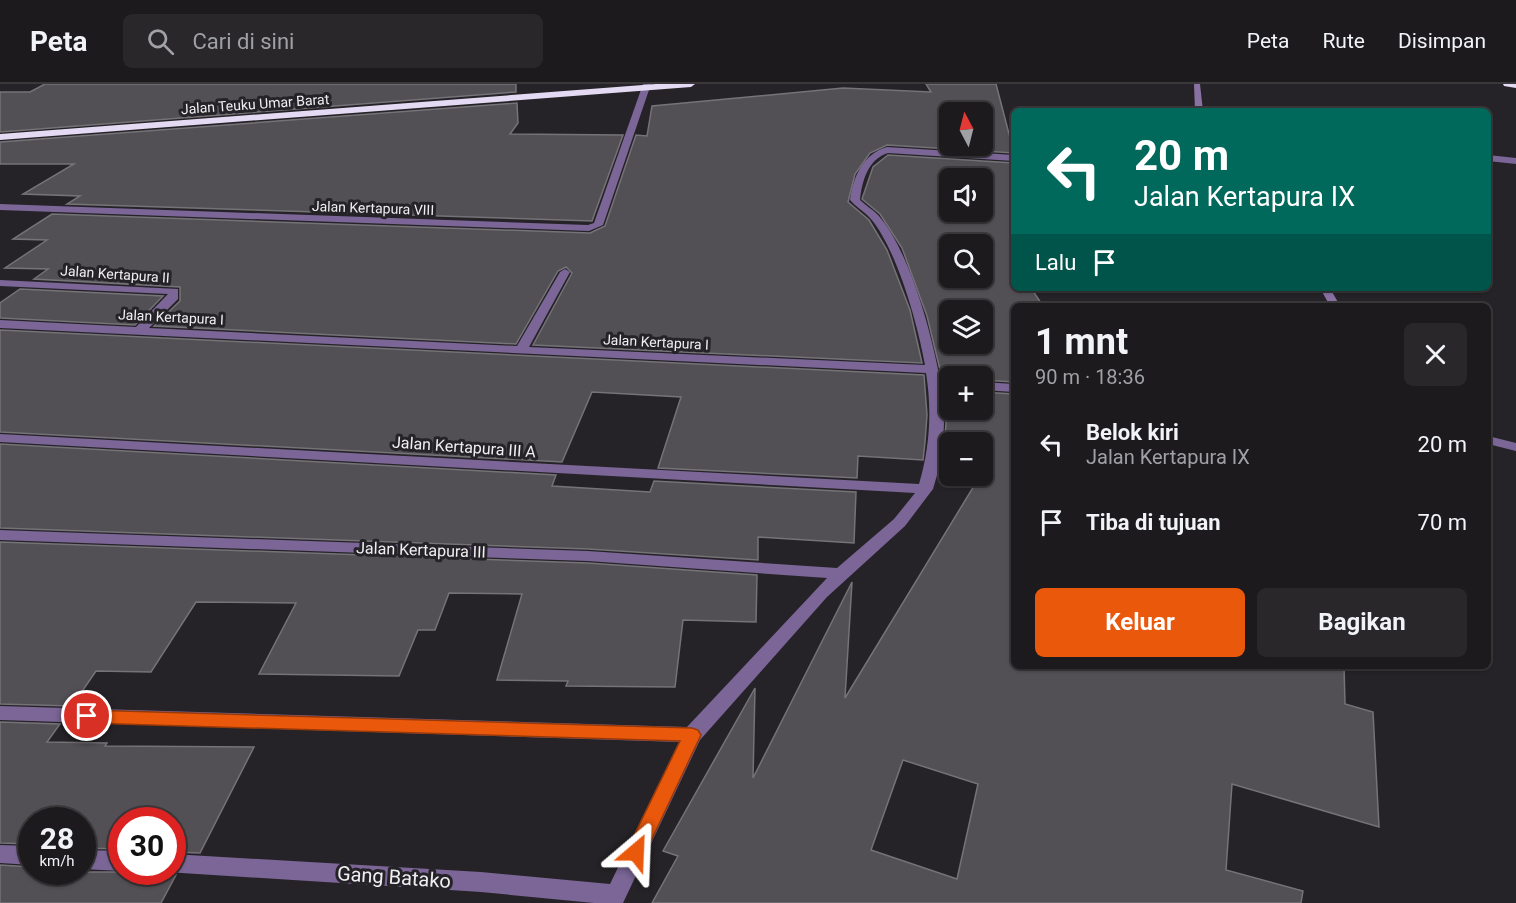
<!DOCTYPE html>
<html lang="id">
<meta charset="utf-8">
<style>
body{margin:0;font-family:Roboto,sans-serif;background:#29272a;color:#f1f3f6;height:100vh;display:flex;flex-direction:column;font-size:22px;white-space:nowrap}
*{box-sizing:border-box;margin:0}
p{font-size:20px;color:#a0a1a4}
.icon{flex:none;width:33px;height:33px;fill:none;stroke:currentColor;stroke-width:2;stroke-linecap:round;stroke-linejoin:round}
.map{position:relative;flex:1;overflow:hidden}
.drawer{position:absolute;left:1011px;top:219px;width:480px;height:366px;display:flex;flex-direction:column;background:#1c1a1d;border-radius:9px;box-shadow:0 2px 4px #0004,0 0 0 2px #3a383b}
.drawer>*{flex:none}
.top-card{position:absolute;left:1011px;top:24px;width:480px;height:183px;border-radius:9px;box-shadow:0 2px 4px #0004,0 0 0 2px #3a383b;background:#00695c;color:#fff;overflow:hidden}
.needle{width:39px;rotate:353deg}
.controls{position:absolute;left:939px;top:18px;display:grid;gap:12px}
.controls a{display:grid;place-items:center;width:54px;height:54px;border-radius:9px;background:#1c1a1d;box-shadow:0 2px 4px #0004,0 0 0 2px #3a383b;font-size:30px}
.speed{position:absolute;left:18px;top:723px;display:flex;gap:12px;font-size:30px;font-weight:700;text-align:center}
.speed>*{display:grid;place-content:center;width:78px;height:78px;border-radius:50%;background:#1c1a1d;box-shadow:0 2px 4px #0004,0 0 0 2px #3a383b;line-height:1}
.speed small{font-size:15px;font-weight:400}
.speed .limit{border:9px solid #d22;background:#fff;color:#111}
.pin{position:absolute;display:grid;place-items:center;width:51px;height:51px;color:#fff;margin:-26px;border:3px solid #fff;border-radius:50%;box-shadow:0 2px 6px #0007}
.me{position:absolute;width:66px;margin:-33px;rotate:26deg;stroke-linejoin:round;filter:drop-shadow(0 0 4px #0008)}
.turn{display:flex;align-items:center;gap:21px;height:126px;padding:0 24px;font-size:27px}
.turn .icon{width:78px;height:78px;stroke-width:2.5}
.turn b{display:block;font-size:42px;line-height:51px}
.then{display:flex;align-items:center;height:57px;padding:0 24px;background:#0003;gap:12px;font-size:22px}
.round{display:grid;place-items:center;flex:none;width:63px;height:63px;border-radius:9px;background:#29272a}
.summary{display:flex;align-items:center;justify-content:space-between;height:102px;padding:0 24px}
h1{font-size:36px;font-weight:700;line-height:45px}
.button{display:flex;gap:12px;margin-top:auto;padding:12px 24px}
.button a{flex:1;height:69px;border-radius:9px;background:#ea580c;color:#fff;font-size:24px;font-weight:700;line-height:69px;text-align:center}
.button a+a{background:#29272a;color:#f1f3f6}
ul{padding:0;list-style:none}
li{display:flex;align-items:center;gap:18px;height:78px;padding:0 24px}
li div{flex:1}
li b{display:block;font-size:22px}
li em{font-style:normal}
header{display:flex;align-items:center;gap:36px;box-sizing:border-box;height:84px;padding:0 30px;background:#1c1a1d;border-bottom:2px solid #3a383b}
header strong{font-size:28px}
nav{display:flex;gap:33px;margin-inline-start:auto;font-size:21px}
.search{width:420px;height:54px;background:#29272a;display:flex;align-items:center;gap:15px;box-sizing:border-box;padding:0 21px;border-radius:9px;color:#a0a1a4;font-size:22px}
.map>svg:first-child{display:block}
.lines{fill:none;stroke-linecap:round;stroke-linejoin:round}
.stream{fill:#8972a3;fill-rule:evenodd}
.building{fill:#525054;stroke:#757378;stroke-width:1.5;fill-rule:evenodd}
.minor{fill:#7b6697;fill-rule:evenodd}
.highway{fill:#e4daf3;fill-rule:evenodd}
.route{fill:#ea580c;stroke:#983908;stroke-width:1.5}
.labels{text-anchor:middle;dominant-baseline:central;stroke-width:6;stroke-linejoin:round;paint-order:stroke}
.far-street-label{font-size:14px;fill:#efeef1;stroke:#252327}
.street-label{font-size:16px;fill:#efeef1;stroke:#252327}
.near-street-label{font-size:20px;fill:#efeef1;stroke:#252327}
</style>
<header>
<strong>Peta</strong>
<div class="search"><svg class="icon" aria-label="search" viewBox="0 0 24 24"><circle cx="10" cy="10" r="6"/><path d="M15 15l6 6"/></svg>Cari di sini</div>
<nav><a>Peta</a><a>Rute</a><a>Disimpan</a></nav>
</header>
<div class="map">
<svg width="1516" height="819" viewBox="0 0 1516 819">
<rect width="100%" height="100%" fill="#252327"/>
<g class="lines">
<g class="stream">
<polygon points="1194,0 1200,0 1203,27 1195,27"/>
<polygon points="1320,204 1330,204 1340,222 1330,222"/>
</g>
</g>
<g class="building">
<polygon points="45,0 516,0 516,8 0,48 0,8 30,8"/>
<path d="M926,0H996L1014,69L887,61L870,69L855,90L848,118L869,136L887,166L910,226L922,279L533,261L572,189L566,183L558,187L516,260L154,242L180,217V203L34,195L48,185L5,184L47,156L13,155L52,130L590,149L605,142L636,51L647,52L652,22L843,4L931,8ZM950,28H982V62H950Z"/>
<polygon points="517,19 518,39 510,50 623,51 592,137 67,120 80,112 23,110 74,80 0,80 0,58"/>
<path d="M888,71L1014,79V204H1031L1043,222H1014V298L982,296V292L942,294L927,232L902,164L880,130L862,115L873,83ZM950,94H982V128H950ZM950,160H982V194H950ZM950,226H982V260H950Z"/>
<polygon points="20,205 163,212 135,241 0,234 0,219"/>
<polygon points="0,246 924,291 927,331 925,358 923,376 858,372 857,394 658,384 681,313 592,308 562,378 0,348"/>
<path d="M943,306H950V326H982V308L1014,310V582H1344L1345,620L1373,628L1379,743L1232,700L1226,786L1303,807L1301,819H652L678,772L663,767L755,604L753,694L852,498L845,614L980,392H982L986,381H982V358H950V379L943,377L946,340ZM903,676L978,700L957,795L871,766Z"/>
<polygon points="0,360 556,391 552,402 650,408 654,397 856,408 854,459 758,453 758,476 588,465 0,444"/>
<polygon points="0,458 588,479 757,491 756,538 683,536 675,603 566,602 568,597 497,596 522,510 449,509 435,546 418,546 399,592 259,590 296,519 196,518 151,588 96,587 72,622 0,620"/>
<polygon points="0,638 60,640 47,658 107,659 105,662 254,663 200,769 172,768 172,736 122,736 122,765 82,764 82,736 32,736 32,760 0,759"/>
<polygon points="0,781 32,783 32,788 164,788 166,790 176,791 161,819 0,819"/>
</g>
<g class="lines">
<g class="minor">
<polygon points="643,0 651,0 603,141 589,147 0,126 0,120 588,141 594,139"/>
<path d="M887,63L1014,71V77L888,69C868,75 862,97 860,116C865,121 872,125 878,131C909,165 932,250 940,296H950V304L941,303L944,340L942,374L933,405L905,442L827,513L700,656L623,819H594L481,808L166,788H172V770L481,788L610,800L679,658L0,636V622L687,643L827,494L588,477L0,456V446L588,467L837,484L894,435L915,409L0,358V350L919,400C930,363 932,326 926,289L0,244V236L136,243L168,210L0,202V196L178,205V215L149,244L517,262L560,188L565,185L570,188L529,263L925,281C918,241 897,166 871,135C865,128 856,123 850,116C853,93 863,70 887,63Z"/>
<polygon points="1488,71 1516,74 1516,80 1488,77"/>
<polygon points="982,298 1014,300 1014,308 982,306"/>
<polygon points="1488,352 1516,359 1516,367 1488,360"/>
<polygon points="0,761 32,762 32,781 0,779"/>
<polygon points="82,766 122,767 122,787 82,785"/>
</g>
<g class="highway">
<polygon points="656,0 695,0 691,3 0,56 0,50"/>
<polygon points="1503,0 1516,0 1516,4 1504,2"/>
</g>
</g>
<polygon class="route" points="87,626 692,644 698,646 701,651 643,774 636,777 629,774 626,768 680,657 87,639 81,637 79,632 81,628"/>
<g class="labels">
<g class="far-street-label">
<text transform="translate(255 20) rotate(-4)">Jalan Teuku Umar Barat</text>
<text transform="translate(373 124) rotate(2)">Jalan Kertapura VIII</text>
<text transform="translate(115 190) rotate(4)">Jalan Kertapura II</text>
<text transform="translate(171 233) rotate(3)">Jalan Kertapura I</text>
<text transform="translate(656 258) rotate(3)">Jalan Kertapura I</text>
</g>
<g class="street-label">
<text transform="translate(464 363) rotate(4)">Jalan Kertapura III A</text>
<text transform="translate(421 466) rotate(2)">Jalan Kertapura III</text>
</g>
<g class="near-street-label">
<text transform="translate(394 793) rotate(4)">Gang Batako</text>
</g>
</g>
</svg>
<div class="controls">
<a><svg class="needle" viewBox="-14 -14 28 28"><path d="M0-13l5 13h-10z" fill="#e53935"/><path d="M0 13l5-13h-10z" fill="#a0a1a4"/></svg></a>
<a><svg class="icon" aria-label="sound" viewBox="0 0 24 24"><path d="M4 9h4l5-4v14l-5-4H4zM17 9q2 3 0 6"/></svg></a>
<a><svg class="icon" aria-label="search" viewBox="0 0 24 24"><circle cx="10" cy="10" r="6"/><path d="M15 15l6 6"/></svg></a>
<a><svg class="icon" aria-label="layers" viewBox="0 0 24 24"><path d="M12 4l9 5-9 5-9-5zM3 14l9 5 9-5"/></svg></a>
<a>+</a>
<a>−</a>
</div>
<div class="speed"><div>28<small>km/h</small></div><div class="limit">30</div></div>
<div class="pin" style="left:87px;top:632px;background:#d93025"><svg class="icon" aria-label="arrive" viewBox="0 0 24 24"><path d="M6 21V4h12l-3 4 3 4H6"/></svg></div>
<svg class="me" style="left:636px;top:768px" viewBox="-20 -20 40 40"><path d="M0-17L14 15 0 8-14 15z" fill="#ea580c" stroke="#fff" stroke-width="4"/></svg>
<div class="top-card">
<div class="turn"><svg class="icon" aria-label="left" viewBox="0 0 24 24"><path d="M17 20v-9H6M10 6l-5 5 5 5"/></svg><div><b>20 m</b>Jalan Kertapura IX</div></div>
<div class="then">Lalu<svg class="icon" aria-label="arrive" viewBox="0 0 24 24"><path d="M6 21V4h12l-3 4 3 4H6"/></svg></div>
</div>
<section class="drawer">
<div class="summary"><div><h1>1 mnt</h1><p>90 m · 18:36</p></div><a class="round"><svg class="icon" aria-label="close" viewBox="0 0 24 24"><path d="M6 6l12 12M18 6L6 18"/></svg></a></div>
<ul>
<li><svg class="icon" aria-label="left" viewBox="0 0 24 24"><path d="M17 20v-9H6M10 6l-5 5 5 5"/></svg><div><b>Belok kiri</b><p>Jalan Kertapura IX</p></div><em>20 m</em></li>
<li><svg class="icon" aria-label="arrive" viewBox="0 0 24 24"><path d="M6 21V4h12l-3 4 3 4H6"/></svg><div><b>Tiba di tujuan</b></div><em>70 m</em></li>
</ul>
<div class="button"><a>Keluar</a><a>Bagikan</a></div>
</section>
</div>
